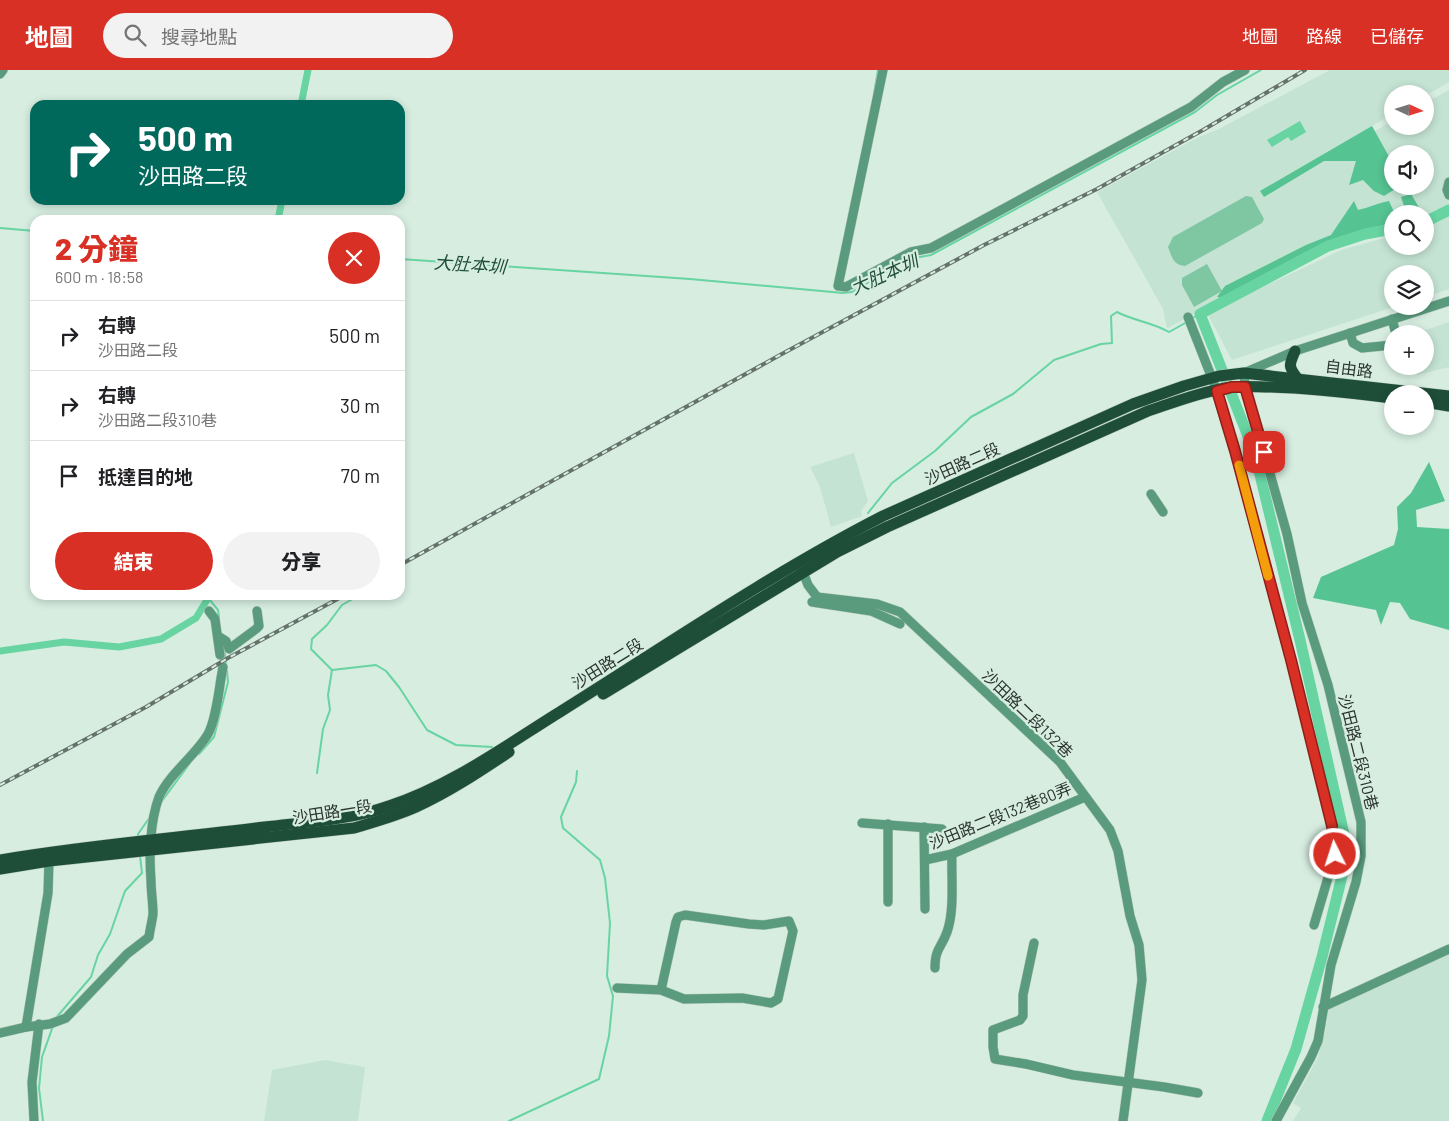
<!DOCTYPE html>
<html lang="zh-TW">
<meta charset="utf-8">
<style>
body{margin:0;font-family:Barlow,"Noto Sans TC",sans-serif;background:#f2f2f2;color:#202124;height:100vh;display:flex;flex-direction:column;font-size:19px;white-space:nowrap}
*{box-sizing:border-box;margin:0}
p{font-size:16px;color:#757577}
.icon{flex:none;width:28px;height:28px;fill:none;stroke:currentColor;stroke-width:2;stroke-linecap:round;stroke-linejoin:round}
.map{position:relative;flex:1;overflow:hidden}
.panel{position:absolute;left:30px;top:145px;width:375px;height:385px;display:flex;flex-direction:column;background:#fff;border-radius:15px;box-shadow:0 2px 8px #0003}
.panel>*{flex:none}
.top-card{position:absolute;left:30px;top:30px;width:375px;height:105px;border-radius:15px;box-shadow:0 2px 8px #0003;background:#00695c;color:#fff;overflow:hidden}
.needle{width:32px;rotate:94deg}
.controls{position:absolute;left:1384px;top:15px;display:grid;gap:10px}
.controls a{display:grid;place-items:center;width:50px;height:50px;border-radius:50%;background:#fff;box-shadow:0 2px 8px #0003;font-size:25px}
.pin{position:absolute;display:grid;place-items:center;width:42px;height:42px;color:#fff;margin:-21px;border-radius:10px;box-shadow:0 2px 8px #0006}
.me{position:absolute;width:55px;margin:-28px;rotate:356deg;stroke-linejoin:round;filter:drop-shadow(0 0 4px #0008)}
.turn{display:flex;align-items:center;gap:18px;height:105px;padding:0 25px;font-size:22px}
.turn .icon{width:65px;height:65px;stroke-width:2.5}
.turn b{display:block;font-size:35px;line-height:42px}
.round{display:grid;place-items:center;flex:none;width:52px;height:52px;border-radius:26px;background:#f2f2f2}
.head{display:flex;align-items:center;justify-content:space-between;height:85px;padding:0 25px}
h1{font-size:30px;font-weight:800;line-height:38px;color:#d93025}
.button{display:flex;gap:10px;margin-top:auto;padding:10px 25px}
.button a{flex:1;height:58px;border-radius:30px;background:#d93025;color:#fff;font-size:20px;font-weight:800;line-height:58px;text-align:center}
.button a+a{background:#f2f2f2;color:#202124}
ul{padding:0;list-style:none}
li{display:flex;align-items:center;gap:15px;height:70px;padding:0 25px;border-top:1px solid #e0e0e0}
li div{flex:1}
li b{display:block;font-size:19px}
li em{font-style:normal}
header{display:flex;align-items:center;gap:30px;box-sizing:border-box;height:70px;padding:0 25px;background:#d93025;color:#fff}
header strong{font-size:24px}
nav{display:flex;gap:28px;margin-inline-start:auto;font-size:18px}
.search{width:350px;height:45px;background:#f2f2f2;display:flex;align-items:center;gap:12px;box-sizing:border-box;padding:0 18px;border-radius:28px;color:#757577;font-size:19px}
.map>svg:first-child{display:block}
.built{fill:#c4e3d2;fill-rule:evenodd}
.green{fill:#7fc6a3}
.forest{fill:#55c392}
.water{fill:#67d4a2}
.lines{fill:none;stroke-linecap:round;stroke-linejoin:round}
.stream{stroke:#67d4a2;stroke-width:2}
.canal{stroke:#67d4a2;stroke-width:7}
.river{stroke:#67d4a2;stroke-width:11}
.minor-casing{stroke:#b4c8bd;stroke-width:10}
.major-casing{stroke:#b4c8bd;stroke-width:12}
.minor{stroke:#599b7c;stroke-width:9}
.major{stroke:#1e4d38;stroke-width:11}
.rail-casing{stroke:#65726b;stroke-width:4}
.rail{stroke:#d6ede0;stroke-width:2;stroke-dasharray:5.5;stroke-linecap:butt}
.route-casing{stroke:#8d1f18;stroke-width:12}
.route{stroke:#d93025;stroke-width:9}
.slow{stroke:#f59e0b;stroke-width:9}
.labels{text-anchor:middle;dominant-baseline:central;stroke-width:4.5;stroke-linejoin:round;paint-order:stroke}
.street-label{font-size:16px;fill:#2c3530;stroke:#d6ede0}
.water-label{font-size:18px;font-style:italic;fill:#214f3a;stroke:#d6ede0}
</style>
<header>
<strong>地圖</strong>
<div class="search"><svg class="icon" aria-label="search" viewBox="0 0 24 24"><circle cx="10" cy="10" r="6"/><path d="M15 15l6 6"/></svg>搜尋地點</div>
<nav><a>地圖</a><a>路線</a><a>已儲存</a></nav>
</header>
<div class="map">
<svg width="1449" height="1051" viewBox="0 0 1449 1051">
<rect width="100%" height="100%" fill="#d6ede0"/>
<g class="built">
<path d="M1330,0H1449V12L1425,26V24H1392V44L1372,56L1375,61L1392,51V56H1425V33L1449,20V219L1425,227V204H1392V236H1396L1232,290L1208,245L1219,238L1341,180L1392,166V176H1425V160L1430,159L1425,148V144H1392L1328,171L1168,258H1167L1163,239L1097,122L1197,68L1219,59ZM1392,84H1425V116H1392Z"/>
<polygon points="1449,252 1449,297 1417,305 1416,296 1425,296 1425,264 1414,264"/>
<polygon points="854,383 868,431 861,441 862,446 831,457 820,417 810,397"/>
<polygon points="1449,883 1449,1051 1293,1051 1301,1038 1293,1033 1317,989 1325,963 1329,937"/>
<polygon points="325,990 365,997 358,1051 264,1051 272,1000"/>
</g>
<g class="green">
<path d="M1246,126L1252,127L1264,149L1262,153L1185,196C1173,195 1172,187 1168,177L1173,167Z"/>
<polygon points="1207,194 1222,221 1194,237 1182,215 1182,208"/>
</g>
<g class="forest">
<polygon points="1372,56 1392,92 1392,116 1396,116 1395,119 1384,126 1374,121 1363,110 1349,115 1356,91 1324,91 1264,127 1260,121"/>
<path d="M1411,124L1423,144H1392V157L1375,160L1340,171L1231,229L1217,227L1225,216L1306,175L1331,165L1354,131L1358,140C1369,138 1377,133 1389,131L1394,142L1405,139L1401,127Z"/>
<polygon points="1429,392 1445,431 1416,440 1417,457 1449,459 1449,560 1410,549 1400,533 1390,532 1381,555 1376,540 1313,528 1321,507 1394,475 1398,459 1397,437 1411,423"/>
</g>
<polygon class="water" points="1300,51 1306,62 1291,71 1288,67 1272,77 1267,70"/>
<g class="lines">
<g class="stream">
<polyline points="874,24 878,0"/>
<polyline points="0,158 35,161"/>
<polyline points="400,189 690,209 843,223 852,222 909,189 931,185 1195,42 1217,25 1261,0"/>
<polyline points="1191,249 1200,244"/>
<path d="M868,443L892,413L935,381L971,347L1013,324L1054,290L1101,274L1112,273L1111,246L1117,242C1134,251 1152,252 1169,262L1187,252"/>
<polyline points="360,525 342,535 327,555 312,569 311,579 332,600 376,595 386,601 399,617 427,660 456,675 492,677"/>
<polyline points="209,529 218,540 219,547"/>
<polyline points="224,577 226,594"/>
<polyline points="199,684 214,667 228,612 227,601"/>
<polyline points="317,703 323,659 330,640 328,625 332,600"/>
<polyline points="162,731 190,693"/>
<polyline points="138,766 138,764 150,747"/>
<polyline points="55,949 91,907 98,885 110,864 125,821 142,803 140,786"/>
<polyline points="43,1051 39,1018 42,987 53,956"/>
<polyline points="509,1051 599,1009 609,966 613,926 607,906 610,853 605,808 600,790 563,758 561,747 576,712 577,701"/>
</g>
<g class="canal">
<polyline points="301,35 308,0"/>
<polyline points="278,150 282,130"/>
<polyline points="0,581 64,572 119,577 161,569 196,548 210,525"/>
</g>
<g class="river">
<polyline points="1425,152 1449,140"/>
<polyline points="1267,1051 1296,979 1322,887 1348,782 1300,570 1255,384 1200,244 1328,176 1365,164 1392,159"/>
</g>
<defs>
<g id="minor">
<polyline points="883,0 838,216 846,217 911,182 931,178 1191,37 1223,12 1245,0"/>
<polyline points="0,4 3,0"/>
<polyline points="1449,112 1447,120 1449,125"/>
<polyline points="1188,247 1217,321 1235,381 1291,590 1332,756 1335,784 1314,855"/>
<polyline points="1392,249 1396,264"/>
<polyline points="1350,263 1353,273 1362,278 1392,275"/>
<polyline points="1151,424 1163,442"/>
<polyline points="801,497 808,515 817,527 877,534 900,542 1060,692 1110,760 1118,781 1130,846 1139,875 1142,910 1123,1051"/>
<polyline points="812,532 871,541 900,554"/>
<polyline points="209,541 215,549 220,585"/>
<polyline points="218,566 226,571 229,579 256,559 259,556 257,541"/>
<polyline points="862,753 942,759"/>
<polyline points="924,757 925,839"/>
<polyline points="925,790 952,784 1085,727"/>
<polyline points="888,832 888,754"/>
<polyline points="1034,873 1023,925 1023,946 1020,950 993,960 993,977 995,989 1026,994 1073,1005 1164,1017 1198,1023"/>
<path d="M935,898C935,878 941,879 947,862C955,840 951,807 952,784"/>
<polyline points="617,918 661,920 684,929 742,928 771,933 778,929 793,861 789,851 764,855 749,854 685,845 678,847 676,852 661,920"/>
<polyline points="1323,937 1449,879"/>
<polyline points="26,957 48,823 49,791"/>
<path d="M0,963L26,957L50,954L66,948L127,884L149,867C150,859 152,852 153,844C153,833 151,821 151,810C149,785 150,751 159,727C169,704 196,685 208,664C217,648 219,616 223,597"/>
<polyline points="34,1051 32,1012 39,954"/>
<polyline points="1276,1051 1311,987 1318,971 1331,895 1356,812 1361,786 1361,752 1328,615 1302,533 1287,464 1269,400 1252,346 1245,317 1244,303 1295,281 1449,231"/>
</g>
<g id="major">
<path d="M1295,281C1289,295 1288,296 1297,308"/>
<polyline points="1425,332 1449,336"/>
<path d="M603,624L837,482L887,457L1148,341C1175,332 1204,321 1232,317C1245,316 1258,317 1271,317C1311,318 1352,323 1392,328"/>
<path d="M0,790C88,775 177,768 265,757C306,752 350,750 389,736C451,716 508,674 563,640C668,574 772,503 883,446L1133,334L1184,316L1219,306L1244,303L1449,326"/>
<path d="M0,799L49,791L354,758C374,752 396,746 416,737C449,722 479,702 509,682"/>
</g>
</defs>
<use href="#minor" class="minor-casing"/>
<use href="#major" class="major-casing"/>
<use href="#minor" class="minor"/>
<use href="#major" class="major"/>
<defs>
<g id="rail">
<polyline points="400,495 780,285 984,175 1097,119 1203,60 1305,0"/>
<polyline points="0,715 146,637 228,588 345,525"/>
</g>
</defs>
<use href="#rail" class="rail-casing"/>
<use href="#rail" class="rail"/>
</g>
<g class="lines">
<defs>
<polyline id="route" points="1264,382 1245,317 1232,317 1217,321 1235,381 1291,590 1332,756 1335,784"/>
</defs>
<use href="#route" class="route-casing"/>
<use href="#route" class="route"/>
<polyline class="slow" points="1239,395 1268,506"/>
</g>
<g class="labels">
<g class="street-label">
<text transform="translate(1349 298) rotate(7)">自由路</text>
<text transform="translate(962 393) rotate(-24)">沙田路二段</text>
<text transform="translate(607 593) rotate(-32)">沙田路二段</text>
<text transform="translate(1028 643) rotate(44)">沙田路二段132巷</text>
<text transform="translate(1359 682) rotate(76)">沙田路二段310巷</text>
<text transform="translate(332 741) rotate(-9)">沙田路一段</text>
<text transform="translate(1000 745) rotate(-22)">沙田路二段132巷80弄</text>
</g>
<g class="water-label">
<text transform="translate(470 194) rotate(4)">大肚本圳</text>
<text transform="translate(884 204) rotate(-24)">大肚本圳</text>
</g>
</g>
</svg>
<div class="controls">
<a><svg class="needle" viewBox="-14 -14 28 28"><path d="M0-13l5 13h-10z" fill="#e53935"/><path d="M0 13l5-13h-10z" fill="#757577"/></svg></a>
<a><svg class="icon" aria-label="sound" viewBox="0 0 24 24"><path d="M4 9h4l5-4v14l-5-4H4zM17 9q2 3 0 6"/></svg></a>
<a><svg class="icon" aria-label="search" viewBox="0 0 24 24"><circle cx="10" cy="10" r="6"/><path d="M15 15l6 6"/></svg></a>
<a><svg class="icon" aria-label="layers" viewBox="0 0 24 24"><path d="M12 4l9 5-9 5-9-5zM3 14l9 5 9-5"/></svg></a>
<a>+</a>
<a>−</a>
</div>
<div class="pin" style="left:1264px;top:382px;background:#d93025"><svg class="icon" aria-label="arrive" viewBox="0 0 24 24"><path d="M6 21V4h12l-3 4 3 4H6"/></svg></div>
<svg class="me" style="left:1335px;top:784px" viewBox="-20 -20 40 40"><circle r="17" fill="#d93025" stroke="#fff" stroke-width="3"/><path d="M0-11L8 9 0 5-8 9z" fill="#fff"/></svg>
<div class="top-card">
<div class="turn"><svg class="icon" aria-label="right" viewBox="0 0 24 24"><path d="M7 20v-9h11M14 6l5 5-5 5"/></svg><div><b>500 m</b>沙田路二段</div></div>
</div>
<section class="panel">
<div class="head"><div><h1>2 分鐘</h1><p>600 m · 18:58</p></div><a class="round" style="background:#d93025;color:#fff"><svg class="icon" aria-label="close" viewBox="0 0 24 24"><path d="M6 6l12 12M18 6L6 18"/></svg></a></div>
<ul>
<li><svg class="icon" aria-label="right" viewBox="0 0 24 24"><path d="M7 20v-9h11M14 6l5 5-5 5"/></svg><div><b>右轉</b><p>沙田路二段</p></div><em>500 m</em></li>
<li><svg class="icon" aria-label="right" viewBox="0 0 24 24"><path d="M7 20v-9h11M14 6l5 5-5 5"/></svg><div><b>右轉</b><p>沙田路二段310巷</p></div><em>30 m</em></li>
<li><svg class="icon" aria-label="arrive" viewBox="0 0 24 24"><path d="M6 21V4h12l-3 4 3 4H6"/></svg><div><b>抵達目的地</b></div><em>70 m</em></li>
</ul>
<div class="button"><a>結束</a><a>分享</a></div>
</section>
</div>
